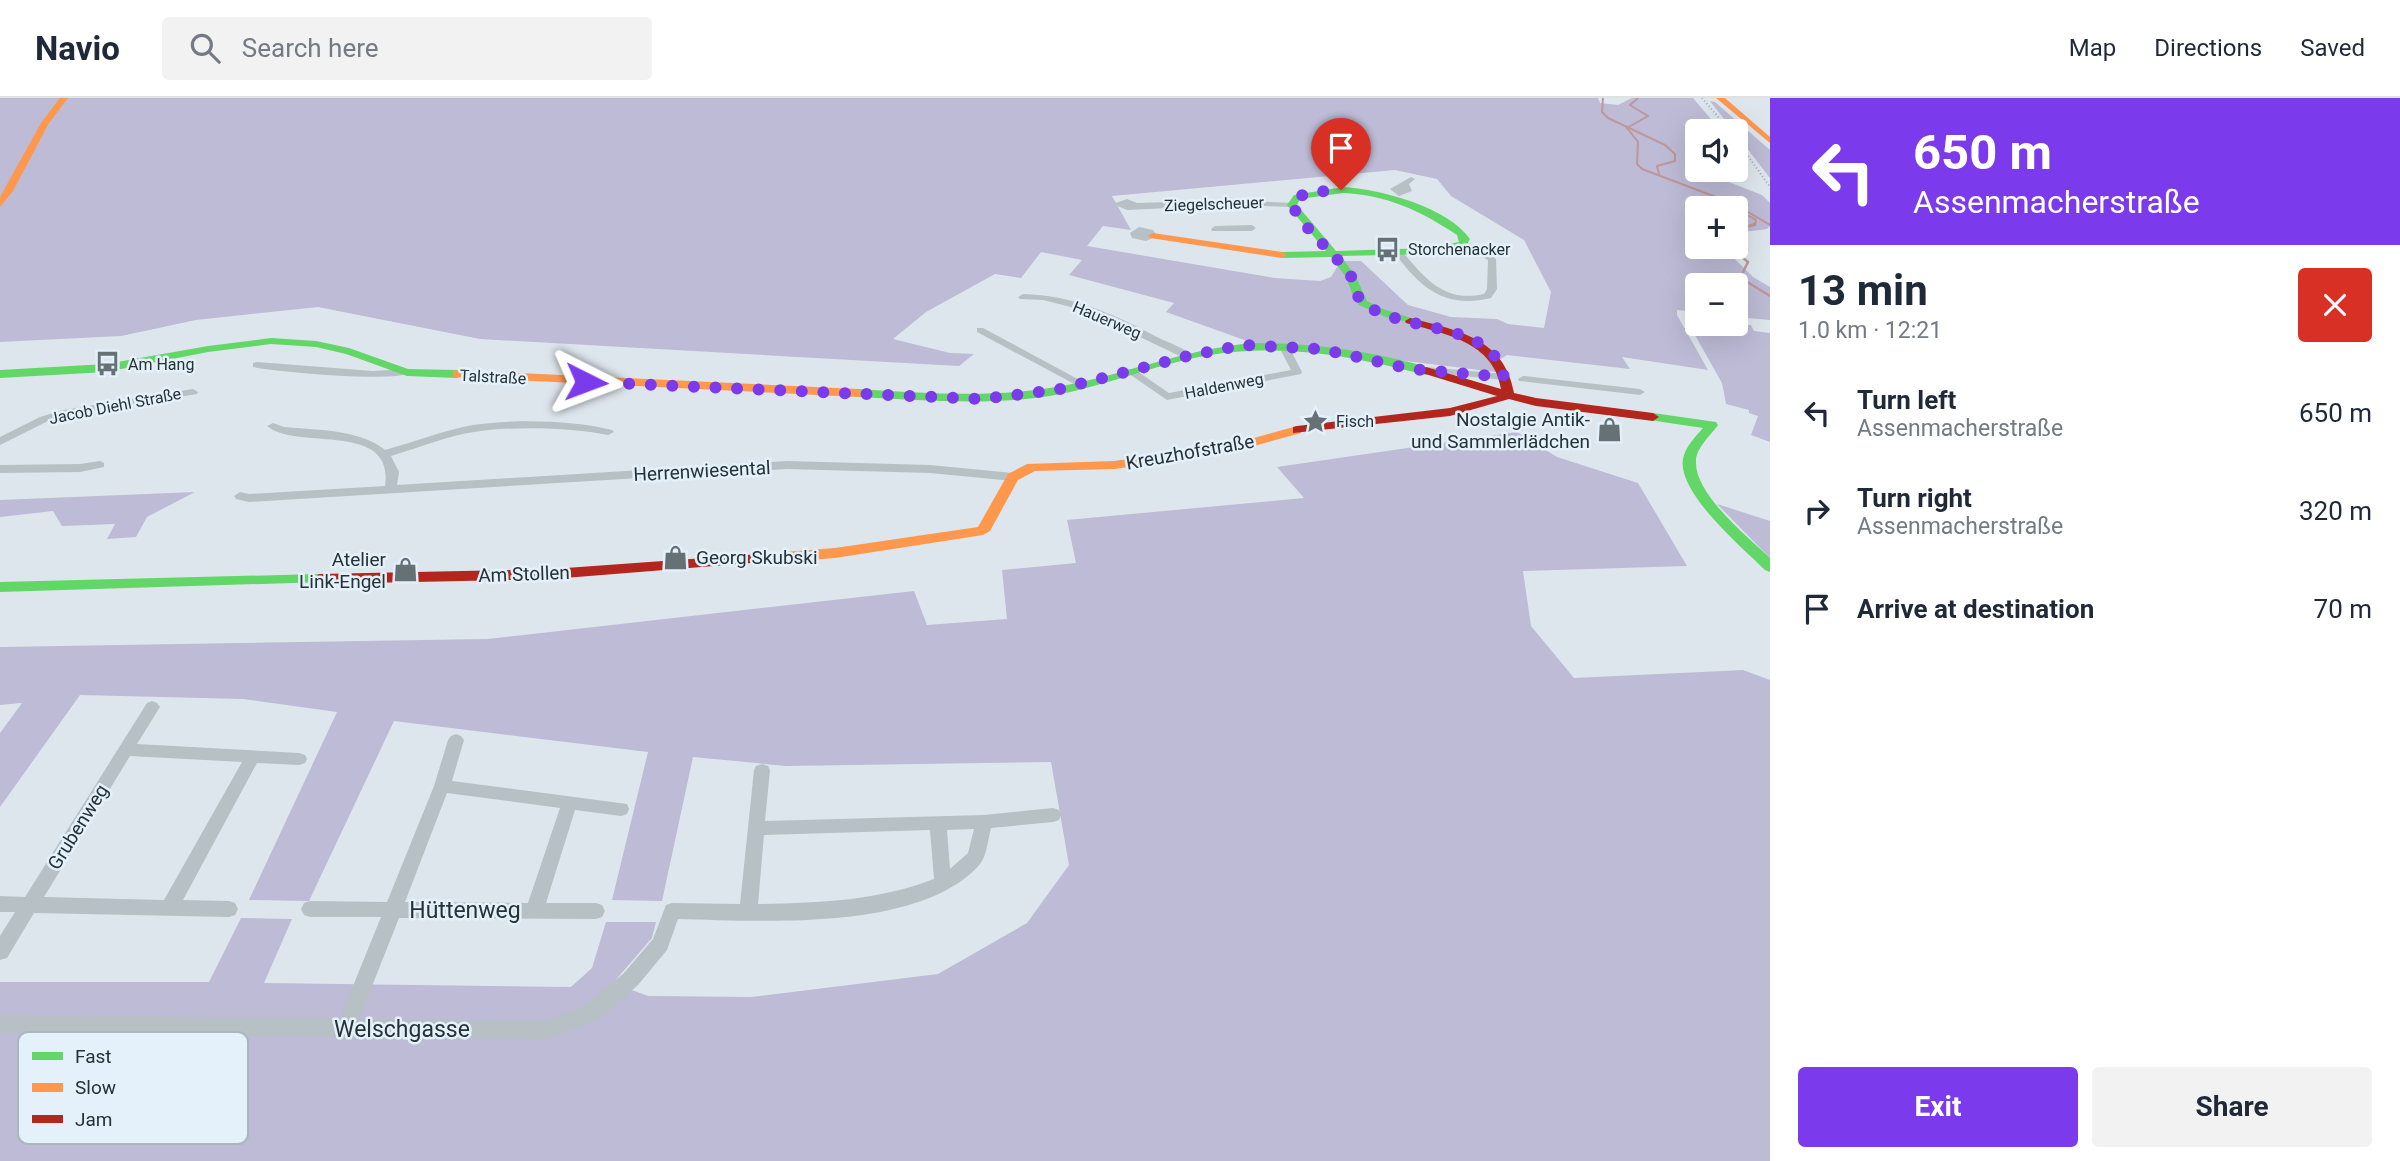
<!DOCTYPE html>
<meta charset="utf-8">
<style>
body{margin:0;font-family:Roboto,sans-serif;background:#f2f2f3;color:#1f2937;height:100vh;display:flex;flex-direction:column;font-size:26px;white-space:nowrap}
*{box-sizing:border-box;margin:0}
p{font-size:23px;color:#747a83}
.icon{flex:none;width:38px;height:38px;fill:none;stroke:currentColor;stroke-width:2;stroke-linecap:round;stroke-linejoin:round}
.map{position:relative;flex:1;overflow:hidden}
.panel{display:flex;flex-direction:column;background:#fff;width:630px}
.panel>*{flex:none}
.top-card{background:#7c3aed;color:#fff;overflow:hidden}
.fabs{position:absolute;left:1685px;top:21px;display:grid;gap:14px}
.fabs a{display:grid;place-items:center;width:63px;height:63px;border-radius:7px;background:#fff;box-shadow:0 7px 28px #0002;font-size:35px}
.pin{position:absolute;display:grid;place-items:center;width:60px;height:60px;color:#fff;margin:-72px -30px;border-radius:50% 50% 50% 0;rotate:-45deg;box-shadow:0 0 7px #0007}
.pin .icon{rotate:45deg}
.me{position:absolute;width:77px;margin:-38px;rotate:93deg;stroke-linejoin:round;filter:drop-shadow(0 0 5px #0008)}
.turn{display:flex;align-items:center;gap:24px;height:147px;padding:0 28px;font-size:32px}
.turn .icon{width:91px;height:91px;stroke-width:2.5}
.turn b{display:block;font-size:49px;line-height:60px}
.round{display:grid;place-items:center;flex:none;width:74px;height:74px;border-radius:7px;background:#f2f2f3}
.overview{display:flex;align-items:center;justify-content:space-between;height:119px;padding:0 28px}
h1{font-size:42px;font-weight:700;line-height:52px}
.action{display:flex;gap:14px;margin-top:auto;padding:14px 28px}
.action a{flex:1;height:80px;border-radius:7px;background:#7c3aed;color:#fff;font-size:28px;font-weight:700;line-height:80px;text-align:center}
.action a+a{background:#f2f2f3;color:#1f2937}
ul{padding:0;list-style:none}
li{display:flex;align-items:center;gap:21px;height:98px;padding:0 28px}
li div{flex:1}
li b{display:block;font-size:26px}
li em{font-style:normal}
header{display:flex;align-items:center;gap:42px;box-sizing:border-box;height:98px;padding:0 35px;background:#fff;border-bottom:2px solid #e0e1e3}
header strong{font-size:33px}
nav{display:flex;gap:38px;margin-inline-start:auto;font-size:24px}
.search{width:490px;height:63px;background:#f2f2f3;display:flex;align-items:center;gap:18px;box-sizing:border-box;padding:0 24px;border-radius:7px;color:#747a83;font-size:26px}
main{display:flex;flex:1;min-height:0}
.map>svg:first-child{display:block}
.green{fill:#bdbbd5;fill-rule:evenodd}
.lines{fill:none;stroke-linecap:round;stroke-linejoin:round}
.stream-far1{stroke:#be979b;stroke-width:2}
.stream{stroke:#be979b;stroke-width:2.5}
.street{fill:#b7c0c5;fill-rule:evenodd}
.fast{fill:#63d668;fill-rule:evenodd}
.slow{fill:#ff974d;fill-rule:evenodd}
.jam{fill:#b3261e;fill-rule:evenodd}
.rail{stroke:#a2a9ad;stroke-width:2;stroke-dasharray:1 2.5;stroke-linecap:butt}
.route{stroke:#7c3aed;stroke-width:12;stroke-dasharray:0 21.6}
.labels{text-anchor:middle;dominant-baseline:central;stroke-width:5;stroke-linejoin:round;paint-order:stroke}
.far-street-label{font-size:16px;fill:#263236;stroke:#e4f0fa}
.far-poi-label{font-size:16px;fill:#263236;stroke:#e4f0fa;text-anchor:start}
.poi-label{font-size:19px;fill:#263236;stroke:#e4f0fa;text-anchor:end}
.street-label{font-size:19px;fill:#263236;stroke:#e4f0fa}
.near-street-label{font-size:23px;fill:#263236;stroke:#e4f0fa}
.key{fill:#e4f0fa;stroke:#abb7bf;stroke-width:2}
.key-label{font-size:19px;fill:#263236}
</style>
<header>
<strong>Navio</strong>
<div class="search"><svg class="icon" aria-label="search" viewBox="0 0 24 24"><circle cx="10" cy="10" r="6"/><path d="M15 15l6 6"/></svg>Search here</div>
<nav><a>Map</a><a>Directions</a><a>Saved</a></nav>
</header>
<main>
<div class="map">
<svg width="1770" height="1063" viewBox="0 0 1770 1063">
<rect width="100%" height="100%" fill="#dee6ed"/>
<g class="green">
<path d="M0,0H1598L1600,5L1618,7L1632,0H1693L1721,33H1698V72L1762,97L1770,105V128L1767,131L1736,135V110H1698V149H1726L1725,151L1753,179L1770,189V222L1736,219V187H1698L1697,214L1677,212V217L1708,272L1622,259L1630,271L1507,257L1493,266L1496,274L1250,244L1166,214L1174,205L1069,177L1082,162L1041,154L1021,180L995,176L926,214L893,241L950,255L974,256L959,268L480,241L318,209L196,222L121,238L0,244ZM1395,72L1437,81L1451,98L1524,142L1551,194L1544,230L1508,226L1497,221L1451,219L1408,207L1361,163H1341L1331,179L1320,183L1275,180L1087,148L1103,128L1131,132L1112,98Z"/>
<polygon points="1710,3 1715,4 1770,52 1770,80"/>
<polygon points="1697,226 1751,227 1754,233 1770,235 1770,344 1751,337 1758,318 1749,315 1749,312 1726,306 1722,285 1691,230"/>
<polygon points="1517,334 1557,359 1638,385 1687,468 1523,473 1531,528 1574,580 1743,572 1770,582 1770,1063 0,1063 0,884 209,884 241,820 292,821 264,885 571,889 592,870 606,824 656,824 652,840 613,885 648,898 751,899 938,876 1027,825 1069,767 1051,664 786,668 693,659 662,803 612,802 648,654 394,623 309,803 249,802 337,614 243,601 80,597 0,709 0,635 22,605 0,607 0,549 487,541 914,493 927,527 1007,521 1002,472 1076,465 1067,422 1304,400 1277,369"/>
<polygon points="195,394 147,419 136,439 107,441 115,426 62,428 53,413 0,419 0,402"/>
<polygon points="1717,406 1770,423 1770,460"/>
</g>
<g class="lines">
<g class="stream-far1">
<polyline points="1603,0 1602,14 1608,20 1665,47 1675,56 1675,63 1657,68 1659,76"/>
<polyline points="1627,30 1638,44 1637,66 1642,71 1716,99 1756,122 1755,127 1751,128"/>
<polyline points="1627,30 1648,18 1630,7 1638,0"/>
<polyline points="1748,114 1770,127"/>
</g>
<g class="stream">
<polyline points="1736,132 1755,126"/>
<polyline points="1729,149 1748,164 1742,176 1744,182 1770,198"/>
</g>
<g class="street">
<polygon points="1411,79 1415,81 1409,86 1412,93 1399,98 1390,91"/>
<polygon points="1127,101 1137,105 1233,102 1292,105 1296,107 1292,109 1233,107 1127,112 1113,106"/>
<polygon points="1215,128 1252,127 1256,130 1252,133 1212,133 1211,131"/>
<polygon points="1139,129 1153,132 1157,138 1146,143 1132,140 1130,135"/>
<path d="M1460,144C1472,144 1488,152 1496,161L1497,191L1491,200C1443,211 1421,190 1393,153L1400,151C1425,180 1443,205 1484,196L1487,191L1488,162L1460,148Z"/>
<path d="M1023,196C1073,197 1116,217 1159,240C1170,245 1184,250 1193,258L1184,260L1083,212L1043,202L1020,201L1018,199Z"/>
<polygon points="977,230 983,230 1087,286 1086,288 1078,288 977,234"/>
<polygon points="1283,244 1288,247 1302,274 1301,276 1167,302 1125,273 1126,271 1134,271 1169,295 1291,272 1278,247"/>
<path d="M257,264L373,273L407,271L412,274C396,285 278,274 253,269V265Z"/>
<polygon points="1426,269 1504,276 1509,279 1504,282 1422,274 1421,272"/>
<polygon points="1523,278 1640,291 1645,294 1640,297 1519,283 1518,281"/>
<polygon points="193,291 198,294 197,296 69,317 48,323 0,347 0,339 40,319 63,312"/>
<path d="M273,325L284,329C316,332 359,331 385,352C414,344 444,332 473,327C514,321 572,322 612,332L614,334L608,337C570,329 512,328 474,334C447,338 418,350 391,358L399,374L397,387L787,363L930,367L1013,375L1019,379L1013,383L930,375L787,371L249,404L236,401L234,398L240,394L249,396L385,388C395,322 296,353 267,328Z"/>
<polygon points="100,363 104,365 104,369 80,374 0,375 0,367 80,366"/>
<path d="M152,603L157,605L160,609L137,646L299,655L305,657L307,661L305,665L299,667L257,665L183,802L229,803L235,805L238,811L235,817L229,819L34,815L7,860L0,862V838L15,814H0V798L25,799L147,605ZM130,658L242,664L164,802L44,799Z"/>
<path d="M456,636L461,638L464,642L452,683L627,706L629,711L627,716L621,718L575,712L546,805H596L602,807L605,813L602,819L596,821L399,820L359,921L547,923L584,908L624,875L653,841L666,807L672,805L740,806L754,672L756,668L762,666L768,668L770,672L765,723L984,717L1053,710L1059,712L1061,717L1059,722L1053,724L991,730C988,741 987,757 980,766C921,834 762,823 678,821L667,852L638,887L598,922L547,941L0,935V917L340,920L381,819H310L304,817L301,811L304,805L310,803L387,804L434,688L448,642L451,638ZM447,695L560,710L528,805L405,804ZM974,731L968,755L950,771L947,732ZM930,732L934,781C877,803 818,805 758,806L764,737Z"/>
</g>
<g class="fast">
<path d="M1343,89C1380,91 1448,109 1470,141L1466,148L1430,156L1341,158L1356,179L1367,203L1383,211L1414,221V225L1388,220L1359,207L1353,198L1346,179L1331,159L1282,160L1277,157L1282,154L1326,153L1287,107L1294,97ZM1343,95C1387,97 1421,113 1457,137L1459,144L1430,150L1336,153L1297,107L1300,101Z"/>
<polygon points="271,240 316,243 349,250 408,271 457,272 463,276 457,280 407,278 346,256 316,249 271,246 208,254 106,274 0,280 0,272 106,266 208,248"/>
<path d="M1254,245C1302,245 1348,250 1396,261C1407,264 1423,266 1432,273L1426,277C1349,257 1273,243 1194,260C1146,270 1099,290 1050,298C986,308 922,302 858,299L852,295L858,291C922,295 987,300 1050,290C1120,279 1181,251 1254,245Z"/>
<path d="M1653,315L1716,324L1718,327C1711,337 1696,350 1696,363C1694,396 1748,439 1770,460V474L1765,472C1743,450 1677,395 1683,361C1685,349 1696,338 1703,330L1649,322V316Z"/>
<polygon points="319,476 326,481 324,484 0,494 0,484"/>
</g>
<g class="slow">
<polygon points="60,0 68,0 49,25 13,93 0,109 0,99 41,25"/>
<polygon points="1716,0 1725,0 1770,39 1770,45"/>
<polygon points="1153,135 1282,154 1287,157 1282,160 1150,140 1148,138"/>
<polygon points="457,272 858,291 864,295 858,299 453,279 453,273"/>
<polygon points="1297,328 1301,329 1301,335 1229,355 1114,371 1035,373 1018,382 990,433 983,437 835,460 760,466 753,461 760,456 835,450 978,429 1008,376 1027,366 1114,363 1228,347"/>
</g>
<g class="jam">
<path d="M1410,220C1456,232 1505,240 1514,295L1536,300L1653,315L1659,319L1653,323L1536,308L1509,301L1450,318L1293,335V329L1297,328L1450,310L1497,298L1422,275L1420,273L1426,269L1501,291C1494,244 1445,236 1406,225L1405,223Z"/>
<polygon points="760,456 767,461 765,464 552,481 319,486 312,481 319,476 552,471"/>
</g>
<g class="rail">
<polyline points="1702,0 1730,33"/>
<polyline points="1736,41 1770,89"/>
</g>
</g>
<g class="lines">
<path class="route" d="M586,284L981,301L1056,292L1188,258L1243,247L1321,251L1411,271L1504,279C1502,273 1500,265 1496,260C1471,225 1399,232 1363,205C1354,197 1357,186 1350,177C1332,152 1307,135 1292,107L1297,99L1311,94L1341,92"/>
</g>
<defs>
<symbol id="bus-bare" viewBox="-9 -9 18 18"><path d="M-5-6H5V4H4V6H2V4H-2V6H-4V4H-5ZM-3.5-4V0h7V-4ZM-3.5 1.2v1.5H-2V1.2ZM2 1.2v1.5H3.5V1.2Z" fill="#667176" stroke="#e4f0fa" stroke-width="2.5" paint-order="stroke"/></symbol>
<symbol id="sight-bare" viewBox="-9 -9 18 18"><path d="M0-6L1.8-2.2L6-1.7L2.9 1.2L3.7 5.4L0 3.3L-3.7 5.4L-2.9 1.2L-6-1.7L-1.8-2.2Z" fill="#667176" stroke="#e4f0fa" stroke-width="2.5" paint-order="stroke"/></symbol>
<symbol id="shop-bare" viewBox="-9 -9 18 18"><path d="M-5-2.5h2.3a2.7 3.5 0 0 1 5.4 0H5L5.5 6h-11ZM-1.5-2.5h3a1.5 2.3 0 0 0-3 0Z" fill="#667176" stroke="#e4f0fa" stroke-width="2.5" paint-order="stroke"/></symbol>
</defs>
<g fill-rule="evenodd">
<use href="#bus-bare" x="1370" y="134" width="35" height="35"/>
<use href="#bus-bare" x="90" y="248" width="35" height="35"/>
<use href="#sight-bare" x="1298" y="306" width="35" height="35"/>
<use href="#shop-bare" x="1592" y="314" width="35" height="35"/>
<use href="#shop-bare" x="658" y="442" width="35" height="35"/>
<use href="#shop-bare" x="388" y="454" width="35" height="35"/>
</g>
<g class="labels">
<g class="far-street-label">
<text transform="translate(1214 106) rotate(-2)">Ziegelscheuer</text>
<text transform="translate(1107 222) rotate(23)">Hauerweg</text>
<text transform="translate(493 279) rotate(3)">Talstraße</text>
<text transform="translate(1224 288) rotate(-11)">Haldenweg</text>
<text transform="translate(115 308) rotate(-11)">Jacob Diehl Straße</text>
</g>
<g class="far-poi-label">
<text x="1408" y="151">Storchenacker</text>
<text x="128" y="266">Am Hang</text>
<text x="1336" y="323">Fisch</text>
</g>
<g class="poi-label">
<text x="1590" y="321">Nostalgie Antik-<tspan x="1590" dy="22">und Sammlerlädchen</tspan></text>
<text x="696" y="459" text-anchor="start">Georg Skubski</text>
<text x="386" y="461">Atelier<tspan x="386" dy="22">Link-Engel</tspan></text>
</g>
<g class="street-label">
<text transform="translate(1190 354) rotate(-10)">Kreuzhofstraße</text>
<text transform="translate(702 373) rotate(-3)">Herrenwiesental</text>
<text transform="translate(524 476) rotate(-2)">Am Stollen</text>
<text transform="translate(78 729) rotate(-58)">Grubenweg</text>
</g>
<g class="near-street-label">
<text x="465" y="812">Hüttenweg</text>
<text x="402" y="931">Welschgasse</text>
</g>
</g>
<rect x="18" y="934" width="230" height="112" rx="10" class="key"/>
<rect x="32" y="954" width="31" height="8" fill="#63d668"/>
<rect x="32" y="985" width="31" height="9" fill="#ff974d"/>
<rect x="32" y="1017" width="31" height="8" fill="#b3261e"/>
<g class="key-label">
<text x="75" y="965">Fast</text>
<text x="75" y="996">Slow</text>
<text x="75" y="1028">Jam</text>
</g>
</svg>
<div class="fabs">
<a><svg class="icon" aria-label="sound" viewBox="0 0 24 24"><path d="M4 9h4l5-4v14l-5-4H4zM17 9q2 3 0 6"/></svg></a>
<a>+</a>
<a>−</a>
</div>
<div class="pin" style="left:1341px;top:92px;background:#d93025"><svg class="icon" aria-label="arrive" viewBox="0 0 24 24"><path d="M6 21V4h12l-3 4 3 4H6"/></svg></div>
<svg class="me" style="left:586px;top:284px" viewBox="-20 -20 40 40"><path d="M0-17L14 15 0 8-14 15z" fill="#7c3aed" stroke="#fff" stroke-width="4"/></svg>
</div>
<section class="panel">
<div class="top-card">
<div class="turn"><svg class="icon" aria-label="left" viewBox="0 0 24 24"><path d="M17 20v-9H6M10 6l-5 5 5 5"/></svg><div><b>650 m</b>Assenmacherstraße</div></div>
</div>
<div class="overview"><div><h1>13 min</h1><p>1.0 km · 12:21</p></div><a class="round" style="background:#d93025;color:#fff"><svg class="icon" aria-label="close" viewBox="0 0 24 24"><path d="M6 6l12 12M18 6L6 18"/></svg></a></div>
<ul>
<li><svg class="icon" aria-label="left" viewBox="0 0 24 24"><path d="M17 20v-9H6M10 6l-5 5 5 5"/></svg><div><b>Turn left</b><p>Assenmacherstraße</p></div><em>650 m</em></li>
<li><svg class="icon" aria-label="right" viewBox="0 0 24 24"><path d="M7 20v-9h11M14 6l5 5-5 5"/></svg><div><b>Turn right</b><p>Assenmacherstraße</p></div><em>320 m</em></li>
<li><svg class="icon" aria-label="arrive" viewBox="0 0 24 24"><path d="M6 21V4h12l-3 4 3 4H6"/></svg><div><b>Arrive at destination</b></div><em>70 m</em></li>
</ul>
<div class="action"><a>Exit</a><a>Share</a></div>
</section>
</main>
